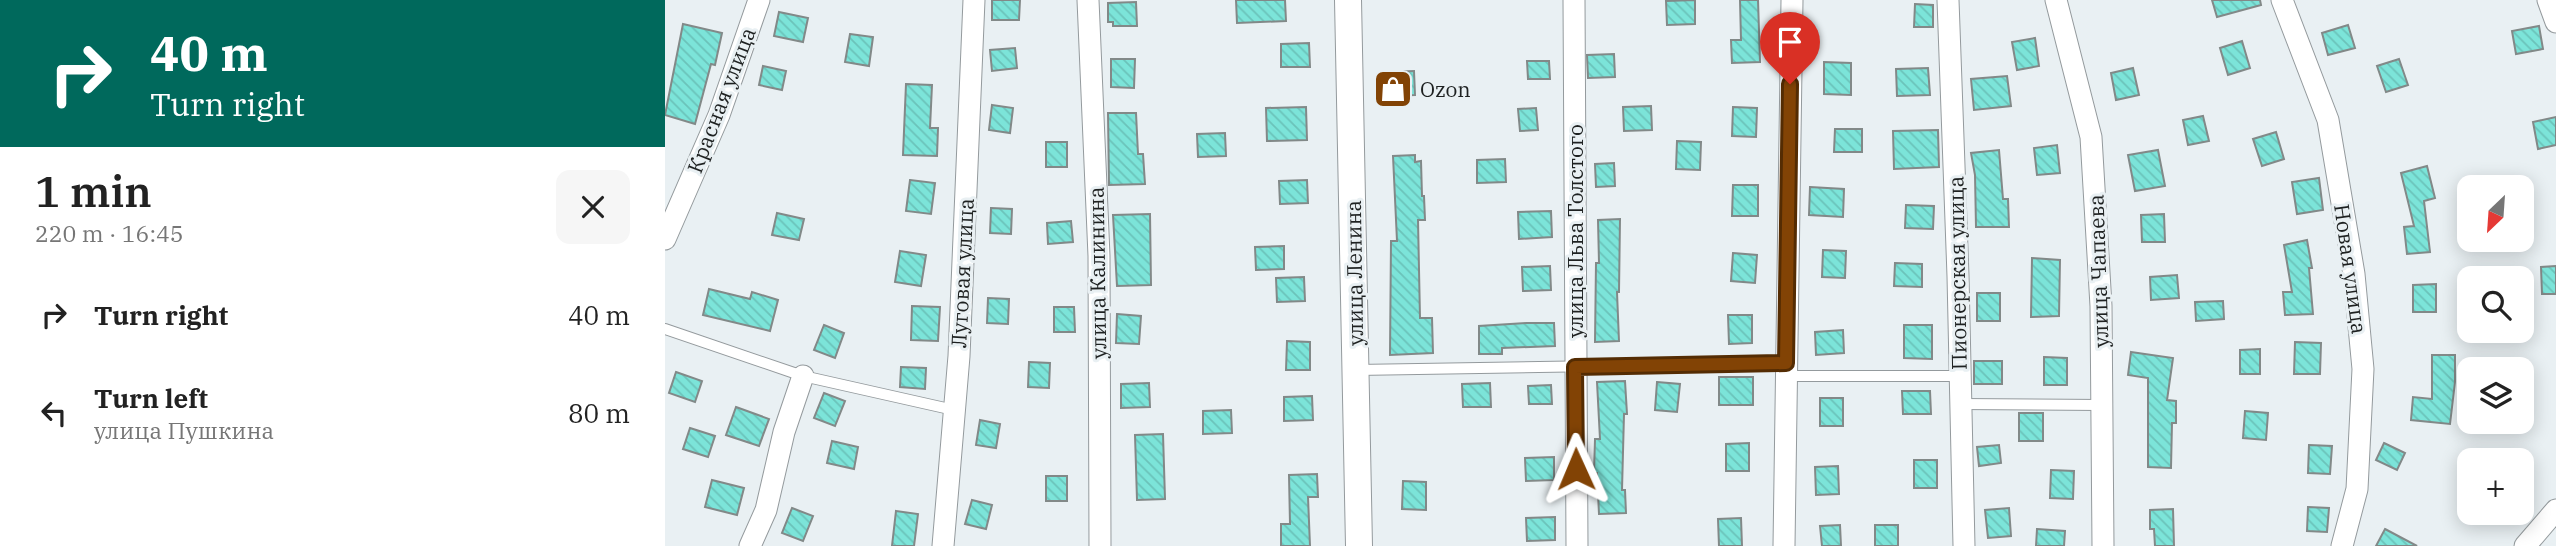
<!DOCTYPE html>
<meta charset="utf-8">
<style>
body{margin:0;font-family:"IBM Plex Serif",serif;background:#f6f6f6;color:#222;height:100vh;display:flex;flex-direction:column;font-size:26px;white-space:nowrap}
*{box-sizing:border-box;margin:0}
p{font-size:23px;color:#767676}
.icon{flex:none;width:38px;height:38px;fill:none;stroke:currentColor;stroke-width:2;stroke-linecap:round;stroke-linejoin:round}
.map{position:relative;flex:1;overflow:hidden}
.sheet{display:flex;flex-direction:column;background:#fff;width:665px}
.sheet>*{flex:none}
.banner{background:#00695c;color:#fff;overflow:hidden}
.needle{width:46px;rotate:205deg}
.controls{position:absolute;left:1792px;top:175px;display:grid;gap:14px}
.controls a{display:grid;place-items:center;width:77px;height:77px;border-radius:14px;background:#fff;box-shadow:0 4px 18px #0003;font-size:35px}
.pin{position:absolute;display:grid;place-items:center;width:60px;height:60px;color:#fff;margin:-72px -30px;border-radius:50% 50% 50% 0;rotate:-45deg;box-shadow:0 0 7px #0007}
.pin .icon{rotate:45deg}
.me{position:absolute;width:77px;margin:-38px;rotate:359deg;stroke-linejoin:round;filter:drop-shadow(0 0 5px #0008)}
.turn{display:flex;align-items:center;gap:24px;height:147px;padding:0 35px;font-size:32px}
.turn .icon{width:91px;height:91px;stroke-width:2.5}
.turn b{display:block;font-size:49px;line-height:60px}
.round{display:grid;place-items:center;flex:none;width:74px;height:74px;border-radius:14px;background:#f6f6f6}
.head{display:flex;align-items:center;justify-content:space-between;height:119px;padding:0 35px}
h1{font-size:42px;font-weight:600;line-height:52px}
ul{padding:0;list-style:none}
li{display:flex;align-items:center;gap:21px;height:98px;padding:0 35px}
li div{flex:1}
li b{display:block;font-size:26px}
li em{font-style:normal}
main{display:flex;flex:1;min-height:0}
.map>svg:first-child{display:block}
.building{fill:url(#building-back-hatch);stroke:#828988;stroke-width:2}
.lines{fill:none;stroke-linecap:round;stroke-linejoin:round}
.service-casing{stroke:#949a9d;stroke-width:12}
.minor-casing{stroke:#949a9d;stroke-width:23}
.tertiary-casing{stroke:#949a9d;stroke-width:28}
.service{stroke:#fff;stroke-width:10}
.minor{stroke:#fff;stroke-width:21}
.tertiary{stroke:#fff;stroke-width:26}
.route-casing{stroke:#542c03;stroke-width:18}
.route{stroke:#824305;stroke-width:12}
.labels{text-anchor:middle;dominant-baseline:central;stroke-width:6;stroke-linejoin:round;paint-order:stroke}
.poi-label{font-size:21px;fill:#1e2121;stroke:#e9f0f3;text-anchor:start}
.street-label{font-size:21px;fill:#1e2121;stroke:#e9f0f3}
</style>
<main>
<section class="sheet">
<div class="banner">
<div class="turn"><svg class="icon" aria-label="right" viewBox="0 0 24 24"><path d="M7 20v-9h11M14 6l5 5-5 5"/></svg><div><b>40 m</b>Turn right</div></div>
</div>
<div class="head"><div><h1>1 min</h1><p>220 m · 16:45</p></div><a class="round"><svg class="icon" aria-label="close" viewBox="0 0 24 24"><path d="M6 6l12 12M18 6L6 18"/></svg></a></div>
<ul>
<li><svg class="icon" aria-label="right" viewBox="0 0 24 24"><path d="M7 20v-9h11M14 6l5 5-5 5"/></svg><div><b>Turn right</b></div><em>40 m</em></li>
<li><svg class="icon" aria-label="left" viewBox="0 0 24 24"><path d="M17 20v-9H6M10 6l-5 5 5 5"/></svg><div><b>Turn left</b><p>улица Пушкина</p></div><em>80 m</em></li>
</ul>
</section>
<div class="map">
<svg width="1891" height="546" viewBox="0 0 1891 546">
<defs>
<pattern id="building-back-hatch" width="6" height="6" patternUnits="userSpaceOnUse" patternTransform="scale(1.75)"><rect width="6" height="6" fill="#7ce4d9"/><path d="M-1 5l2 2M0 0l6 6M5-1l2 2" fill="none" stroke="#6bc3ba"/></pattern>
</defs>
<rect width="100%" height="100%" fill="#e9f0f3"/>
<g class="building">
<polygon points="327,0 355,0 354,20 327,20"/>
<polygon points="571,0 620,0 621,21 572,23"/>
<polygon points="1030,0 1030,24 1002,25 1001,1"/>
<polygon points="1075,0 1093,0 1095,62 1067,63 1066,40 1076,40"/>
<polygon points="1547,0 1595,0 1596,5 1552,17"/>
<polygon points="471,2 472,26 448,26 448,22 443,22 443,3"/>
<polygon points="1250,4 1268,5 1268,27 1249,27"/>
<polygon points="114,12 143,18 138,42 109,36"/>
<polygon points="18,24 57,33 50,65 46,64 30,124 0,115"/>
<polygon points="1683,25 1690,48 1663,55 1657,33"/>
<polygon points="1874,26 1878,49 1851,54 1847,31"/>
<polygon points="185,34 208,37 204,66 180,62"/>
<polygon points="1370,38 1374,66 1352,70 1347,42"/>
<polygon points="1577,41 1585,68 1563,75 1555,48"/>
<polygon points="644,43 645,67 616,67 616,44"/>
<polygon points="350,48 352,68 327,71 325,50"/>
<polygon points="949,54 950,77 923,78 922,55"/>
<polygon points="446,59 470,59 469,88 446,87"/>
<polygon points="1734,59 1743,85 1721,92 1712,66"/>
<polygon points="862,61 884,61 885,79 863,79"/>
<polygon points="1159,62 1186,63 1186,95 1159,94"/>
<polygon points="98,66 121,71 117,90 94,85"/>
<polygon points="1263,68 1265,95 1232,96 1231,69"/>
<polygon points="1468,68 1474,95 1451,100 1446,73"/>
<polygon points="749,71 750,95 721,96 721,72"/>
<polygon points="1342,76 1346,106 1309,110 1306,79"/>
<polygon points="241,84 267,85 265,128 273,128 272,156 238,155"/>
<polygon points="327,105 348,108 345,133 324,130"/>
<polygon points="986,106 987,130 959,131 958,107"/>
<polygon points="641,107 642,140 602,141 601,108"/>
<polygon points="1068,107 1092,108 1091,137 1067,136"/>
<polygon points="871,108 873,130 855,131 853,109"/>
<polygon points="443,113 471,113 473,154 478,154 480,184 444,185"/>
<polygon points="1538,116 1544,141 1523,145 1518,120"/>
<polygon points="1891,117 1891,145 1873,149 1868,122"/>
<polygon points="1170,129 1197,129 1197,152 1169,152"/>
<polygon points="1273,130 1274,167 1229,169 1228,131"/>
<polygon points="1611,132 1619,159 1597,166 1588,139"/>
<polygon points="560,133 561,156 533,157 532,134"/>
<polygon points="1012,141 1036,142 1035,170 1011,169"/>
<rect x="381" y="142" width="21" height="25"/>
<polygon points="1392,145 1395,173 1372,175 1369,148"/>
<polygon points="1334,150 1338,199 1343,199 1344,227 1311,227 1310,175 1306,153"/>
<polygon points="1493,150 1500,186 1470,191 1463,155"/>
<polygon points="750,155 750,162 756,161 757,196 759,196 760,220 753,220 755,318 767,318 768,353 725,355 726,241 732,241 728,156"/>
<polygon points="840,159 841,182 812,183 812,160"/>
<polygon points="949,163 950,186 931,187 930,164"/>
<polygon points="1762,166 1770,198 1759,201 1765,252 1742,254 1739,227 1749,226 1736,173"/>
<polygon points="1654,178 1658,210 1632,214 1627,182"/>
<polygon points="245,180 270,183 266,214 241,211"/>
<polygon points="642,180 643,203 615,204 614,181"/>
<polygon points="1068,185 1093,185 1093,216 1067,216"/>
<polygon points="1145,187 1179,189 1178,217 1144,215"/>
<polygon points="1241,205 1269,206 1268,229 1240,228"/>
<polygon points="326,208 347,209 346,234 325,233"/>
<polygon points="886,211 887,237 854,239 853,212"/>
<polygon points="112,213 139,219 134,240 107,235"/>
<polygon points="485,214 486,285 452,286 448,215"/>
<polygon points="1499,214 1500,242 1477,242 1476,215"/>
<polygon points="955,219 954,292 952,292 954,341 930,342 931,263 934,263 933,220"/>
<polygon points="406,221 408,242 383,244 382,223"/>
<polygon points="1642,240 1647,268 1644,268 1648,314 1620,315 1618,292 1627,292 1619,245"/>
<polygon points="619,246 619,269 591,270 590,247"/>
<polygon points="1158,250 1181,251 1180,278 1157,277"/>
<polygon points="235,251 261,255 256,286 230,282"/>
<polygon points="1068,253 1092,255 1090,283 1066,281"/>
<polygon points="1367,258 1395,260 1394,316 1366,317"/>
<polygon points="1230,263 1257,264 1257,287 1229,286"/>
<polygon points="885,266 886,290 858,291 857,267"/>
<polygon points="1891,266 1891,294 1877,294 1876,267"/>
<polygon points="1512,275 1514,298 1486,300 1485,277"/>
<polygon points="639,277 640,301 612,302 611,278"/>
<polygon points="1771,284 1771,312 1748,312 1748,285"/>
<polygon points="44,289 85,299 87,292 113,300 105,331 38,315"/>
<rect x="1312" y="293" width="23" height="28"/>
<polygon points="323,298 344,299 343,324 322,323"/>
<polygon points="1558,301 1559,319 1531,321 1530,302"/>
<polygon points="247,306 275,307 273,341 246,340"/>
<polygon points="389,307 409,307 410,332 389,332"/>
<polygon points="452,314 476,316 474,344 451,343"/>
<polygon points="1063,315 1087,315 1087,343 1064,344"/>
<polygon points="861,323 889,323 890,346 837,348 837,354 814,354 814,326"/>
<polygon points="159,325 179,333 170,358 149,350"/>
<polygon points="1239,325 1267,325 1267,359 1239,358"/>
<polygon points="1178,330 1179,353 1151,355 1150,332"/>
<polygon points="622,341 645,342 645,370 621,370"/>
<polygon points="1630,342 1656,343 1655,374 1629,374"/>
<polygon points="1595,349 1595,374 1575,374 1575,350"/>
<polygon points="1466,352 1508,358 1502,400 1511,401 1511,423 1507,423 1506,468 1483,467 1483,378 1463,375"/>
<polygon points="1767,355 1790,355 1790,382 1785,424 1746,420 1748,397 1767,399"/>
<polygon points="1379,357 1402,358 1402,385 1379,385"/>
<rect x="1309" y="361" width="28" height="23"/>
<polygon points="364,362 385,363 384,388 363,387"/>
<polygon points="236,367 261,368 260,389 235,387"/>
<polygon points="11,372 37,381 30,402 4,393"/>
<rect x="1054" y="377" width="34" height="28"/>
<polygon points="960,381 962,414 959,414 957,490 960,490 961,513 934,514 932,473 929,473 930,439 935,439 932,382"/>
<polygon points="992,382 1015,384 1012,412 990,410"/>
<polygon points="484,383 485,407 456,408 456,384"/>
<polygon points="825,383 826,407 798,407 797,384"/>
<polygon points="886,385 887,404 864,404 863,386"/>
<polygon points="1237,391 1265,391 1266,414 1238,414"/>
<polygon points="159,393 180,401 170,426 149,418"/>
<polygon points="647,396 648,420 619,421 619,397"/>
<rect x="1155" y="398" width="23" height="28"/>
<polygon points="71,407 104,419 94,446 61,435"/>
<polygon points="566,410 567,433 538,434 538,411"/>
<polygon points="1580,411 1603,413 1601,440 1578,438"/>
<rect x="1354" y="413" width="24" height="28"/>
<polygon points="315,420 335,424 331,448 311,445"/>
<polygon points="25,428 50,436 43,457 18,449"/>
<polygon points="498,434 500,499 472,500 470,435"/>
<polygon points="167,441 193,447 189,469 162,463"/>
<polygon points="1084,443 1084,471 1061,471 1061,444"/>
<polygon points="1719,443 1740,453 1732,470 1711,460"/>
<polygon points="1334,445 1336,463 1314,466 1312,447"/>
<polygon points="1644,445 1667,446 1665,474 1643,473"/>
<polygon points="889,457 889,480 861,481 860,458"/>
<rect x="1249" y="460" width="23" height="28"/>
<polygon points="1173,466 1174,494 1151,495 1150,467"/>
<polygon points="1386,470 1409,471 1408,499 1385,498"/>
<polygon points="652,474 653,497 643,497 645,546 616,546 616,524 625,524 624,475"/>
<rect x="381" y="476" width="21" height="25"/>
<polygon points="47,480 79,488 72,515 40,507"/>
<polygon points="738,481 761,482 761,510 737,509"/>
<polygon points="307,500 327,505 321,529 300,524"/>
<polygon points="1643,507 1664,508 1662,532 1642,531"/>
<polygon points="127,508 148,516 138,541 117,533"/>
<polygon points="1344,508 1346,536 1323,538 1320,510"/>
<polygon points="1508,509 1509,546 1490,546 1489,529 1485,529 1485,510"/>
<polygon points="231,511 253,514 249,546 227,546"/>
<polygon points="890,517 890,540 862,541 861,518"/>
<polygon points="1076,518 1077,546 1054,546 1053,519"/>
<polygon points="1175,525 1176,546 1157,546 1155,526"/>
<rect x="1210" y="525" width="23" height="21"/>
<polygon points="1372,529 1400,531 1399,546 1371,546"/>
<polygon points="1720,529 1752,546 1711,546"/>
</g>
<g class="lines">
<defs>
<g id="service">
<polyline points="0,329 138,376 289,410"/>
<polyline points="691,370 1121,363"/>
<polyline points="1121,376 1294,376"/>
<polyline points="1295,404 1437,405"/>
</g>
<g id="minor">
<polyline points="423,0 434,256 435,546"/>
<polyline points="909,0 912,546"/>
<polyline points="1283,0 1293,276 1299,546"/>
<polyline points="1391,0 1426,137 1436,306 1438,546"/>
<polyline points="1617,0 1663,120 1689,274 1698,369 1692,489 1677,546"/>
<polyline points="1883,0 1891,22"/>
<polyline points="0,239 54,115 94,0"/>
<polyline points="85,546 101,510 119,432 138,376"/>
<polyline points="278,546 294,356 309,0"/>
<polyline points="1119,546 1127,0"/>
<polyline points="1860,546 1891,510"/>
</g>
<polyline id="tertiary" points="683,0 694,546"/>
</defs>
<use href="#service" class="service-casing"/>
<use href="#minor" class="minor-casing"/>
<use href="#tertiary" class="tertiary-casing"/>
<use href="#service" class="service"/>
<use href="#minor" class="minor"/>
<use href="#tertiary" class="tertiary"/>
</g>
<g class="lines">
<defs>
<polyline id="route" points="911,469 910,367 1121,363 1125,84"/>
</defs>
<use href="#route" class="route-casing"/>
<use href="#route" class="route"/>
</g>
<defs>
<symbol id="shop-square" viewBox="-11 -11 22 22"><rect x="-9" y="-9" width="18" height="18" rx="4" fill="#824305" stroke="#e9f0f3"/><path d="M-5-2.5h2.3a2.7 3.5 0 0 1 5.4 0H5L5.5 6h-11ZM-1.5-2.5h3a1.5 2.3 0 0 0-3 0Z" fill="#fff"/></symbol>
</defs>
<g fill-rule="evenodd">
<use href="#shop-square" x="706" y="67" width="44" height="44"/>
</g>
<g class="labels">
<g class="poi-label">
<text x="755" y="89">Ozon</text>
</g>
<g class="street-label">
<text transform="translate(56 100) rotate(-69)">Красная улица</text>
<text transform="translate(910 231) rotate(-90)">улица Льва Толстого</text>
<text transform="translate(1686 269) rotate(82)">Новая улица</text>
<text transform="translate(1433 271) rotate(-92)">улица Чапаева</text>
<text transform="translate(297 273) rotate(-87)">Луговая улица</text>
<text transform="translate(432 273) rotate(-91)">улица Калинина</text>
<text transform="translate(689 273) rotate(-91)">улица Ленина</text>
<text transform="translate(1292 273) rotate(-91)">Пионерская улица</text>
</g>
</g>
</svg>
<div class="controls">
<a><svg class="needle" viewBox="-14 -14 28 28"><path d="M0-13l5 13h-10z" fill="#e53935"/><path d="M0 13l5-13h-10z" fill="#767676"/></svg></a>
<a><svg class="icon" aria-label="search" viewBox="0 0 24 24"><circle cx="10" cy="10" r="6"/><path d="M15 15l6 6"/></svg></a>
<a><svg class="icon" aria-label="layers" viewBox="0 0 24 24"><path d="M12 4l9 5-9 5-9-5zM3 14l9 5 9-5"/></svg></a>
<a>+</a>
</div>
<div class="pin" style="left:1125px;top:84px;background:#d93025"><svg class="icon" aria-label="arrive" viewBox="0 0 24 24"><path d="M6 21V4h12l-3 4 3 4H6"/></svg></div>
<svg class="me" style="left:911px;top:469px" viewBox="-20 -20 40 40"><path d="M0-17L14 15 0 8-14 15z" fill="#824305" stroke="#fff" stroke-width="4"/></svg>
</div>
</main>
